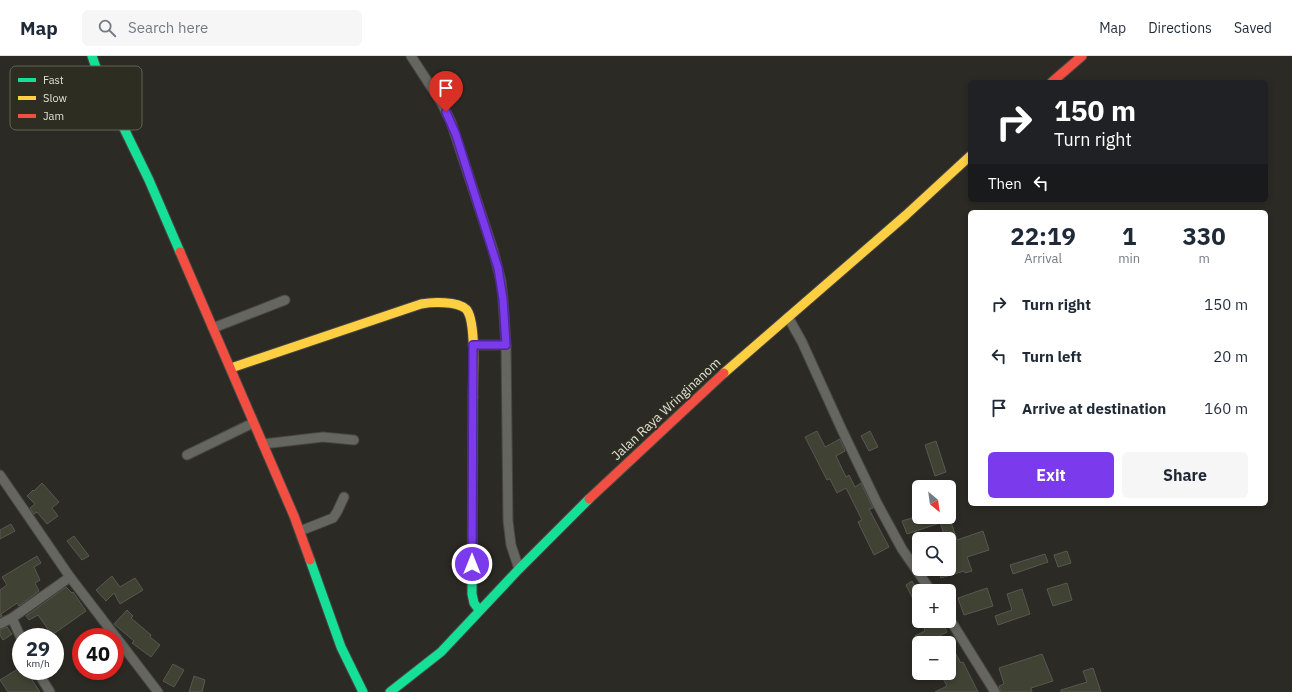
<!DOCTYPE html>
<meta charset="utf-8">
<style>
body{margin:0;font-family:"IBM Plex Sans",sans-serif;background:#f6f6f7;color:#1f2937;height:100vh;display:flex;flex-direction:column;font-size:15px;white-space:nowrap}
*{box-sizing:border-box;margin:0}
p{font-size:13px;color:#747a83}
.icon{flex:none;width:22px;height:22px;fill:none;stroke:currentColor;stroke-width:2;stroke-linecap:round;stroke-linejoin:round}
.map{position:relative;flex:1;overflow:hidden}
.details{position:absolute;left:968px;top:154px;width:300px;height:296px;display:flex;flex-direction:column;background:#fff;border-radius:6px;box-shadow:0 2px 6px #0003}
.details>*{flex:none}
.hud{position:absolute;left:968px;top:24px;width:300px;height:122px;border-radius:6px;box-shadow:0 2px 6px #0003;background:#202124;color:#fff;overflow:hidden}
.needle{width:26px;rotate:151deg}
.fabs{position:absolute;left:912px;top:424px;display:grid;gap:8px}
.fabs a{display:grid;place-items:center;width:44px;height:44px;border-radius:6px;background:#fff;box-shadow:0 2px 6px #0003;font-size:20px}
.speed{position:absolute;left:12px;top:572px;display:flex;gap:8px;font-size:20px;font-weight:700;text-align:center}
.speed>*{display:grid;place-content:center;width:52px;height:52px;border-radius:50%;background:#fff;box-shadow:0 2px 6px #0003;line-height:1}
.speed small{font-size:10px;font-weight:400}
.speed .limit{border:6px solid #d22;background:#fff;color:#111}
.pin{position:absolute;display:grid;place-items:center;width:34px;height:34px;color:#fff;margin:-41px -17px;border-radius:50% 50% 50% 0;rotate:-45deg;box-shadow:0 0 4px #0007}
.pin .icon{rotate:45deg}
.me{position:absolute;width:44px;margin:-22px;rotate:0deg;stroke-linejoin:round;filter:drop-shadow(0 0 3px #0008)}
.turn{display:flex;align-items:center;gap:14px;height:84px;padding:0 20px;font-size:18px}
.turn .icon{width:52px;height:52px;stroke-width:2.5}
.turn b{display:block;font-size:28px;line-height:34px}
.then{display:flex;align-items:center;height:38px;padding:0 20px;background:#0003;gap:8px;font-size:15px}
.eta{display:flex;justify-content:space-evenly;align-items:center;height:68px;text-align:center}
.eta b{font-size:24px;font-weight:700;line-height:28px}
.action{display:flex;gap:8px;margin-top:auto;padding:8px 20px}
.action a{flex:1;height:46px;border-radius:6px;background:#7c3aed;color:#fff;font-size:16px;font-weight:700;line-height:46px;text-align:center}
.action a+a{background:#f6f6f7;color:#1f2937}
ul{padding:0;list-style:none}
li{display:flex;align-items:center;gap:12px;height:52px;padding:0 20px}
li div{flex:1}
li b{display:block;font-size:15px}
li em{font-style:normal}
header{display:flex;align-items:center;gap:24px;box-sizing:border-box;height:56px;padding:0 20px;background:#fff;border-bottom:1px solid #e0e1e3}
header strong{font-size:19px}
nav{display:flex;gap:22px;margin-inline-start:auto;font-size:14px}
.search{width:280px;height:36px;background:#f6f6f7;display:flex;align-items:center;gap:10px;box-sizing:border-box;padding:0 14px;border-radius:6px;color:#747a83;font-size:15px}
.map>svg:first-child{display:block}
.building{fill:#404234;stroke:#575852}
.lines{fill:none;stroke-linecap:round;stroke-linejoin:round}
.street-casing{stroke:#484842;stroke-width:11}
.fast-casing{stroke:#484842;stroke-width:11}
.slow-casing{stroke:#484842;stroke-width:11}
.jam-casing{stroke:#484842;stroke-width:11}
.street{stroke:#666661;stroke-width:9}
.fast{stroke:#16e098;stroke-width:9}
.slow{stroke:#ffcf43;stroke-width:9}
.jam{stroke:#f24e42;stroke-width:9}
.route-casing{stroke:#51269a;stroke-width:10}
.route{stroke:#7c3aed;stroke-width:7}
.labels{text-anchor:middle;dominant-baseline:central;stroke-width:3.5;stroke-linejoin:round;paint-order:stroke}
.street-label{font-size:13px;fill:#e1e0d8;stroke:#2e2d21}
.key{fill:#2e2d21;stroke:#646358;stroke-width:1}
.key-label{font-size:11px;fill:#e1e0d8}
</style>
<header>
<strong>Map</strong>
<div class="search"><svg class="icon" aria-label="search" viewBox="0 0 24 24"><circle cx="10" cy="10" r="6"/><path d="M15 15l6 6"/></svg>Search here</div>
<nav><a>Map</a><a>Directions</a><a>Saved</a></nav>
</header>
<div class="map">
<svg width="1292" height="636" viewBox="0 0 1292 636">
<rect width="100%" height="100%" fill="#2b2a24"/>
<g class="building">
<polygon points="817,375 825,391 840,383 845,395 836,400 846,421 849,419 855,431 861,427 873,452 869,453 889,491 874,499 858,466 862,464 846,432 837,437 830,423 827,424 805,381"/>
<polygon points="870,375 878,391 869,395 861,380"/>
<polygon points="936,385 946,416 935,420 925,389"/>
<polygon points="42,427 59,446 52,452 58,460 47,468 37,456 34,458 30,452 35,448 27,440 33,434 34,435"/>
<polygon points="915,461 953,461 953,463 950,463 957,484 983,475 989,494 967,501 972,515 965,517 964,515 941,522 938,513 949,513 949,510 952,509 949,499 949,483 946,483 940,467 907,478 902,465"/>
<polygon points="11,468 15,475 0,483 0,474"/>
<polygon points="74,480 89,500 82,504 67,485"/>
<polygon points="1067,495 1071,507 1058,511 1054,499"/>
<polygon points="1045,498 1048,506 1013,518 1010,509"/>
<polygon points="37,500 41,507 34,511 40,524 35,527 39,535 19,550 17,547 1,558 2,560 0,561 0,534 7,529 2,521"/>
<polygon points="112,520 120,531 135,522 143,534 120,548 114,537 106,545 96,534"/>
<polygon points="912,525 919,538 919,555 906,529"/>
<polygon points="1067,527 1072,544 1053,550 1047,533"/>
<polygon points="66,531 72,537 73,536 86,555 52,579 38,559 29,564 26,560"/>
<polygon points="987,532 993,550 964,559 958,542"/>
<polygon points="1022,533 1030,558 998,569 995,560 1012,554 1007,538"/>
<polygon points="127,554 133,560 131,562 151,579 150,581 160,589 151,601 132,587 134,585 114,568"/>
<polygon points="939,565 942,565 947,576 925,587 919,587 915,580 925,575 924,572"/>
<polygon points="7,571 12,578 3,584 0,579 0,574"/>
<polygon points="949,586 961,607 963,606 978,636 935,636 947,630 940,617 949,617"/>
<polygon points="1042,598 1053,625 1031,632 1032,636 1001,636 999,630 1004,628 999,612"/>
<polygon points="173,608 184,614 174,631 163,625"/>
<polygon points="21,611 21,615 26,615 40,636 8,636 0,624"/>
<polygon points="1093,612 1101,636 1061,636 1061,634 1087,626 1083,615"/>
<polygon points="194,620 205,624 202,636 189,636"/>
</g>
<g class="lines">
<defs>
<g id="street">
<polyline points="411,0 441,46 451,66 493,194 501,225 503,243 506,289 508,465 511,489 519,513"/>
<polyline points="788,261 802,286 842,374 877,447 902,493 931,535"/>
<polyline points="213,272 285,244"/>
<polyline points="473,289 506,289"/>
<polyline points="263,388 323,381 354,384"/>
<polyline points="187,399 253,367"/>
<polyline points="0,419 70,521 158,636"/>
<polyline points="300,475 333,462 337,456 344,441"/>
<polyline points="12,562 21,582"/>
<polyline points="949,562 995,636"/>
<polyline points="0,568 12,562 70,521"/>
<polyline points="37,615 50,636"/>
</g>
<g id="fast">
<polyline points="92,0 100,23 149,124 180,196"/>
<polyline points="473,341 472,538 474,547 479,554"/>
<polyline points="310,504 341,591 363,636"/>
<polyline points="390,636 441,596 519,513 589,443"/>
</g>
<g id="slow">
<path d="M231,312L421,248C432,246 457,245 466,253C477,264 473,324 473,341"/>
<polyline points="724,317 906,159 970,100"/>
</g>
<g id="jam">
<polyline points="1052,26 1082,0"/>
<polyline points="180,196 294,460 310,504"/>
<polyline points="589,443 724,317"/>
</g>
</defs>
<use href="#street" class="street-casing"/>
<use href="#fast" class="fast-casing"/>
<use href="#slow" class="slow-casing"/>
<use href="#jam" class="jam-casing"/>
<use href="#street" class="street"/>
<use href="#fast" class="fast"/>
<use href="#slow" class="slow"/>
<use href="#jam" class="jam"/>
</g>
<g class="lines">
<defs>
<polyline id="route" points="446,56 456,79 498,212 503,243 506,289 473,289 472,508"/>
</defs>
<use href="#route" class="route-casing"/>
<use href="#route" class="route"/>
</g>
<g class="labels">
<g class="street-label">
<text transform="translate(666 353) rotate(-43)">Jalan Raya Wringinanom</text>
</g>
</g>
<rect x="10" y="10" width="132" height="64" rx="6" class="key"/>
<rect x="18" y="22" width="18" height="4" fill="#16e098"/>
<rect x="18" y="40" width="18" height="4" fill="#ffcf43"/>
<rect x="18" y="58" width="18" height="4" fill="#f24e42"/>
<g class="key-label">
<text x="43" y="28">Fast</text>
<text x="43" y="46">Slow</text>
<text x="43" y="64">Jam</text>
</g>
</svg>
<div class="fabs">
<a><svg class="needle" viewBox="-14 -14 28 28"><path d="M0-13l5 13h-10z" fill="#e53935"/><path d="M0 13l5-13h-10z" fill="#747a83"/></svg></a>
<a><svg class="icon" aria-label="search" viewBox="0 0 24 24"><circle cx="10" cy="10" r="6"/><path d="M15 15l6 6"/></svg></a>
<a>+</a>
<a>−</a>
</div>
<div class="speed"><div>29<small>km/h</small></div><div class="limit">40</div></div>
<div class="pin" style="left:446px;top:56px;background:#d93025"><svg class="icon" aria-label="arrive" viewBox="0 0 24 24"><path d="M6 21V4h12l-3 4 3 4H6"/></svg></div>
<svg class="me" style="left:472px;top:508px" viewBox="-20 -20 40 40"><circle r="17" fill="#7c3aed" stroke="#fff" stroke-width="3"/><path d="M0-11L8 9 0 5-8 9z" fill="#fff"/></svg>
<div class="hud">
<div class="turn"><svg class="icon" aria-label="right" viewBox="0 0 24 24"><path d="M7 20v-9h11M14 6l5 5-5 5"/></svg><div><b>150 m</b>Turn right</div></div>
<div class="then">Then<svg class="icon" aria-label="left" viewBox="0 0 24 24"><path d="M17 20v-9H6M10 6l-5 5 5 5"/></svg></div>
</div>
<section class="details">
<div class="eta">
<div><b>22:19</b><p>Arrival</p></div>
<div><b>1</b><p>min</p></div>
<div><b>330</b><p>m</p></div>
</div>
<ul>
<li><svg class="icon" aria-label="right" viewBox="0 0 24 24"><path d="M7 20v-9h11M14 6l5 5-5 5"/></svg><div><b>Turn right</b></div><em>150 m</em></li>
<li><svg class="icon" aria-label="left" viewBox="0 0 24 24"><path d="M17 20v-9H6M10 6l-5 5 5 5"/></svg><div><b>Turn left</b></div><em>20 m</em></li>
<li><svg class="icon" aria-label="arrive" viewBox="0 0 24 24"><path d="M6 21V4h12l-3 4 3 4H6"/></svg><div><b>Arrive at destination</b></div><em>160 m</em></li>
</ul>
<div class="action"><a>Exit</a><a>Share</a></div>
</section>
</div>
